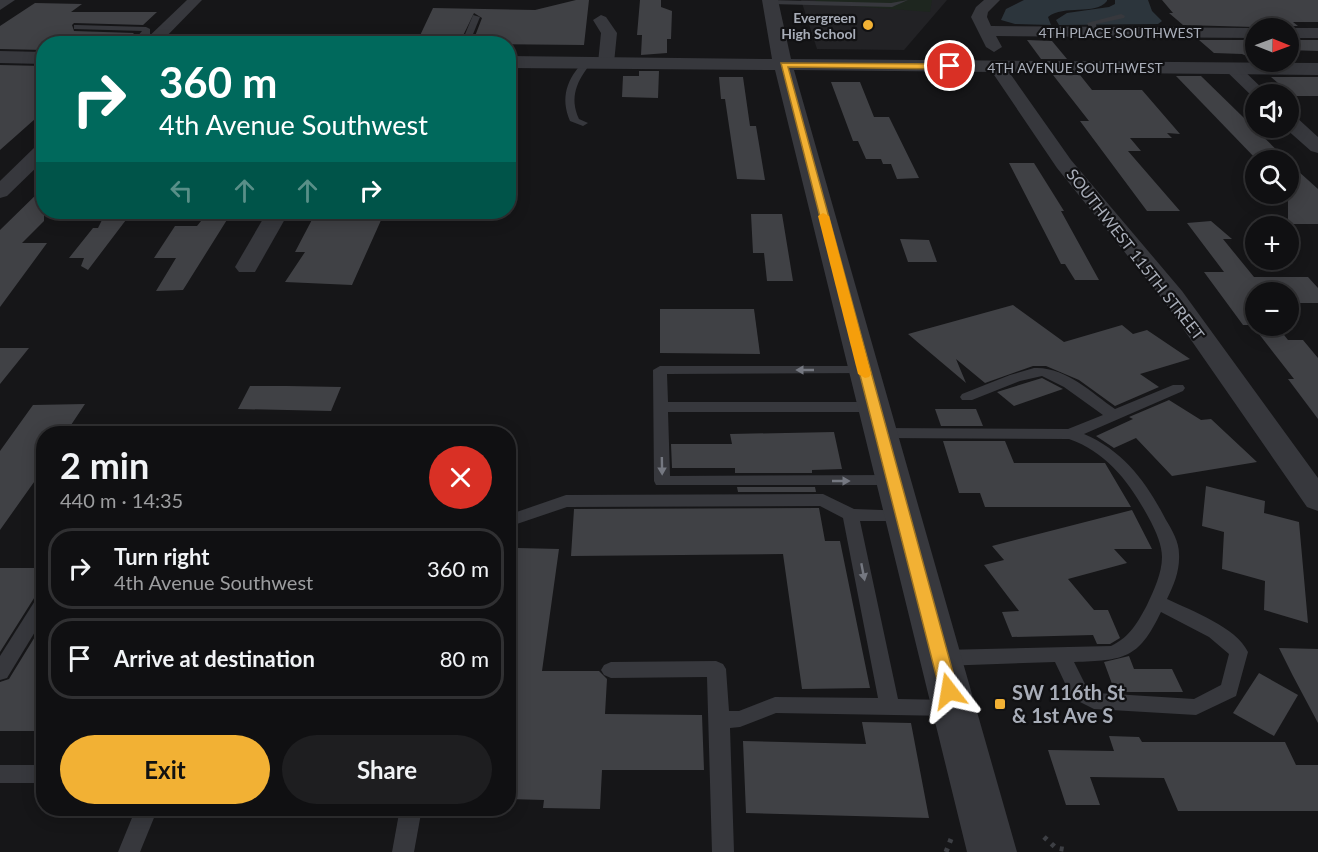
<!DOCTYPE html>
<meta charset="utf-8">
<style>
body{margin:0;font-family:Lato,sans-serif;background:#1e1e20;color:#f1f3f6;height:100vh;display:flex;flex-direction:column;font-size:22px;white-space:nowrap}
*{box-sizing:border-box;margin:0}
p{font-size:20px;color:#9c9d9f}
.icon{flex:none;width:33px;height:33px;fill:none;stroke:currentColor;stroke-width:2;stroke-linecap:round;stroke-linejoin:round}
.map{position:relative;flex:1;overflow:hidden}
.drawer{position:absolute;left:36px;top:426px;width:480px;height:390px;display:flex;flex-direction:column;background:#101012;border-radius:24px;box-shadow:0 3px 15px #0003,0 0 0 2px #303032}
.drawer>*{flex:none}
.top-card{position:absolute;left:36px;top:36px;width:480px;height:183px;border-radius:24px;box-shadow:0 3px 15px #0003,0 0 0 2px #303032;background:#00695c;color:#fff;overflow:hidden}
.needle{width:39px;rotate:91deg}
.fabs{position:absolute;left:1245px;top:18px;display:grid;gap:12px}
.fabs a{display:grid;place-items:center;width:54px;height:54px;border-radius:50%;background:#101012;box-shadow:0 3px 15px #0003,0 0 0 2px #303032;font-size:30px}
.pin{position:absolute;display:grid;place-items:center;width:51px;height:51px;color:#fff;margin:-26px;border:3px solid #fff;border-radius:50%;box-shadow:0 2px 6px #0007}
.me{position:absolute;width:66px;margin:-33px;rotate:346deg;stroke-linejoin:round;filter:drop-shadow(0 0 4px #0008)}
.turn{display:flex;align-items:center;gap:21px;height:126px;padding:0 24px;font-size:27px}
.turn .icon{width:78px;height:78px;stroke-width:2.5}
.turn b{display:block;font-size:42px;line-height:51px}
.lanes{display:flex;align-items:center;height:57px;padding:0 24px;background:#0003;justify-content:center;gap:30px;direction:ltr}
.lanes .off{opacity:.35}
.round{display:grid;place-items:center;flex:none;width:63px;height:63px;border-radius:32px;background:#1e1e20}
.headline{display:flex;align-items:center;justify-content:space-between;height:102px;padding:0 24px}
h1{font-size:36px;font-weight:700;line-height:45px}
.cta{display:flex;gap:12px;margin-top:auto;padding:12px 24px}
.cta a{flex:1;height:69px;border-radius:36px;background:#f2b134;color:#111;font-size:24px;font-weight:700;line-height:69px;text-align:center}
.cta a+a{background:#1e1e20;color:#f1f3f6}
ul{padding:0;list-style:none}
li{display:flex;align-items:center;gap:18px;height:81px;margin:0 12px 9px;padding:0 12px;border:3px solid #303032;border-radius:24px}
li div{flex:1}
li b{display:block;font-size:22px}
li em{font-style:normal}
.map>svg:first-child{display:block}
.built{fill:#222225}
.green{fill:#1e261f}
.water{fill:#2c353c}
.building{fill:#404145}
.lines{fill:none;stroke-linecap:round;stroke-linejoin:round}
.path{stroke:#3d3f44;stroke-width:5;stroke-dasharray:4 6;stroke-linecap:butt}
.service{fill:#37383d;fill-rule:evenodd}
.minor{fill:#37383d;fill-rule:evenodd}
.tertiary{fill:#37383d;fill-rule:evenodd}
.oneway{fill:#757881}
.route{fill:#f2b134;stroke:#9d7322;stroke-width:1.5}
.slow{fill:#f59e0b}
.poi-dot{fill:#f2b134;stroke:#111113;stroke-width:2}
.labels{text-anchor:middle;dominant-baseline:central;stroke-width:4.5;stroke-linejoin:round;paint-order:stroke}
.far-poi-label{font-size:14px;font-weight:bold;fill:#a8adb8;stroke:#111113;text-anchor:end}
.far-street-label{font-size:14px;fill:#a8adb8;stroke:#111113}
.street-label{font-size:16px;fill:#a8adb8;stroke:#111113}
.near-poi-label{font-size:20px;font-weight:bold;fill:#a8adb8;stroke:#111113;text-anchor:start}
</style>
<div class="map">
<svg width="1318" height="852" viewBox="0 0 1318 852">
<rect width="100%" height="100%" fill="#161618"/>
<polygon class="built" points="801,0 947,0 904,50 817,49"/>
<polygon class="green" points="816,0 932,0 930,12 814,3"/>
<g class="water">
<path d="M1024,0H1107V1C1095,16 1064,4 1048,17L1051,25L1015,24L1001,20L1006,9Z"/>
<polygon points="1115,0 1148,0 1152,11 1162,21 1158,24 1059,25 1056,20 1067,13 1109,7 1115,4"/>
</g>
<g class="building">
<polygon points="576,0 589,0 584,45 472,44 482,18 474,13 459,44 416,44 433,8 535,10"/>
<polygon points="640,0 661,0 661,7 672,11 671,39 667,39 667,53 641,55 642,35 637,35"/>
<polygon points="1162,0 1318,0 1318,22 1293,22 1298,26 1287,26 1285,28 1183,25 1169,13 1173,13"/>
<polygon points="35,3 82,4 71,12 157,12 143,25 74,23 72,25 74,31 134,33 123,44 44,44 44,50 0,49 0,26"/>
<polygon points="1027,40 1052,41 1067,59 1041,59"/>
<polygon points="1199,40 1256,40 1256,60 1242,54 1214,53"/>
<polygon points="1288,40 1318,40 1318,51 1288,50"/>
<polygon points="0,65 44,66 44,111 0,150"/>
<polygon points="639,71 659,71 658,98 622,97 623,76 639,76"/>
<polygon points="1053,75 1080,75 1092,90 1142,90 1180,134 1167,133 1172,138 1130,138 1141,151 1128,151 1180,211 1147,211 1080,121 1089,121"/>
<polygon points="1176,76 1201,76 1287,160 1257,160"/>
<polygon points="719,77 743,77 750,126 756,126 765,180 737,179 725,99 721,99"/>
<polygon points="1271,77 1318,77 1318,96 1293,96"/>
<polygon points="831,82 860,82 874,117 889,117 919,178 897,179 891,164 883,164 881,159 866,159 858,141 853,141"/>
<polygon points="1288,162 1318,189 1318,224 1288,224"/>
<polygon points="1009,163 1034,163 1064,211 1061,211 1099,280 1075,280 1065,264 1061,264"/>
<polygon points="44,187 44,221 22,243 47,243 0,307 0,230"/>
<polygon points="106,212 132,212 88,270 81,266 84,258 69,258 93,228 98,228"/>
<polygon points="316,212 341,212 338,217 382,218 352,285 285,282 305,252 295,252"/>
<polygon points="751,214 782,214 793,281 767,281 764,253 753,253"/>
<polygon points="206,215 230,215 183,290 156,291 176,258 154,258 175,226 197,226"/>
<polygon points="1211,221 1232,239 1223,239 1254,277 1308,277 1318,288 1318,303 1288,303 1288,292 1256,292 1256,326 1277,326 1288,340 1303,340 1318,358 1318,419 1288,379 1294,379 1252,325 1243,325 1204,272 1224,272 1187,223"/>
<polygon points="900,239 929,240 937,262 908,262"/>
<polygon points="1013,305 1064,342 1122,325 1133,334 1147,330 1190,359 1140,374 1159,387 1115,406 1079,380 1046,366 1033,366 985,383 956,359 966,383 908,334"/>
<polygon points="660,309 754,309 760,354 660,353"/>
<polygon points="0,348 29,348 0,384"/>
<polygon points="1042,378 1063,389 1014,406 997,392"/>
<polygon points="250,386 287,386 341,387 331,411 238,409"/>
<polygon points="1169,400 1201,420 1211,419 1257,462 1172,476 1136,438 1114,448 1096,436 1133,419 1129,417"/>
<polygon points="85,404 65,434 44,434 44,468 0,530 0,451 33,405"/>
<polygon points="935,409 976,409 983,426 941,426"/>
<polygon points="834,432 842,469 812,470 812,473 735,473 735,468 672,468 671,444 732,444 730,434"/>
<polygon points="943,441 1005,441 1014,463 1105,463 1131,507 985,507 980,493 959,493"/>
<polygon points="1206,486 1265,501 1264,513 1299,522 1308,623 1264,610 1265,581 1222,569 1224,532 1202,526"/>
<polygon points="737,487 815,487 816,492 738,492"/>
<polygon points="819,508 825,541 840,541 870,688 802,689 783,554 571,556 574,509"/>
<polygon points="1132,510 1152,549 1114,549 1127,563 1068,579 1094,610 1108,610 1120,638 1110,644 1097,644 1093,635 1012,637 1002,612 1019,611 984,565 1004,560 992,546"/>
<polygon points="518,548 559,549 542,671 599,671 607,679 605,714 702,715 704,770 602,770 600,809 543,808 544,800 508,799 508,557 516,557"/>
<polygon points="0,568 44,568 44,592 36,595 0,652"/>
<polygon points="44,622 44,731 0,731 0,682 9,679"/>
<polygon points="1279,648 1318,649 1318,723 1293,676"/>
<polygon points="1129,656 1134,669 1172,669 1183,692 1115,692 1104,662"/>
<polygon points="1259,673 1298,695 1274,736 1233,713"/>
<polygon points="862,722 911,723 929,818 746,813 743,741 866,744"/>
<polygon points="1109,736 1139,737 1142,742 1285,742 1296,765 1318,765 1318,811 1178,811 1164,778 1090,777 1100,805 1066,805 1048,750 1114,751"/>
</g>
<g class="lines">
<g class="path">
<polyline points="1044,837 1056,848 1068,850"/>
<polyline points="946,852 951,839"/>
</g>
<g class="service">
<polygon points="769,0 891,3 908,0 892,7 770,4 766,2"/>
<polygon points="1121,14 1125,16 1124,18 1096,24 1098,34 1092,34 1087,23"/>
<polygon points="473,15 480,17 469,44 461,44"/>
<polygon points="77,25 146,27 150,29 150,34 140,44 131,44 142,31 74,29 74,25"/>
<path d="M584,61L591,63C577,81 569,97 579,119L588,123L583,126L570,121C560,97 567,79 584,61Z"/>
<polygon points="660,366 864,366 869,367 871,370 869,373 667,374 668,402 875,402 882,407 875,412 668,412 670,476 893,475 901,480 893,485 656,485 654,481 653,370"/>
<path d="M1034,368C1065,366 1092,393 1115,409L1173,385H1183L1185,388L1183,391L1084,434C1124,451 1147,483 1166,520C1172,530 1179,542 1179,554C1180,570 1174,585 1167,599C1192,611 1236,627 1248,652L1236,696L1196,715L1094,709L1072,698L1055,662L941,666L934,663L931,658L934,653L941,650L1111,646C1130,637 1138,622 1147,605C1154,590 1162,573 1162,557C1162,545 1156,532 1151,522C1132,486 1109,453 1069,439L881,438L873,433L881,428L1068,429L1103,415L1064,387L1042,376L1020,381L972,400H962L960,397L962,394L1010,375ZM1161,612L1209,637L1229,654L1221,685L1194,699L1097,693L1086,686L1074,662C1124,660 1138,660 1161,612Z"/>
<polygon points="823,494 854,509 909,511 911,515 909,519 903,521 860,521 898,699 952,700 959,702 962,708 959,714 952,716 776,713 740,727 730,728 734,852 712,852 707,677 611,678 604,675 601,670 604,665 611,662 716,661 723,664 726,669 729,711 739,711 775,697 878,698 843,518 820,506 567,507 508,527 508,515 566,495"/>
<polygon points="44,594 44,617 7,678 0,680 0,656 38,596"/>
<rect x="0" y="765" width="44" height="18"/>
<polygon points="136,808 158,808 140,852 118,852"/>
<polygon points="400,808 422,808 414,852 392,852"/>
</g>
<g class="minor">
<polygon points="187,0 202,0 159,44 141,44"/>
<polygon points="984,0 1000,0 988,12 987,17 991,26 1257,28 1256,38 996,36 1002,47 994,52 986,47 971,17 976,7"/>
<polygon points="601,15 606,17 617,33 614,63 606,68 598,63 601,33 593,20"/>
<polygon points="1287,28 1318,28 1318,38 1288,38"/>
<polygon points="996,61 1002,62 1071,160 1182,291 1318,478 1318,511 1307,507 1164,301 1057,168 988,66"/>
<polygon points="1231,63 1237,64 1268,94 1256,94 1254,98 1223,68"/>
<polygon points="1288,115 1295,116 1318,137 1318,153 1311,151 1285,128 1288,128"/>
<polygon points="44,143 44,160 7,196 0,198 0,181 37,145"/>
<polygon points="267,212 289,212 255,272 239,272 235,267"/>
</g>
<g class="tertiary">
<polygon points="0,0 15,0 0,10"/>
<polygon points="762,0 778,0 791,59 1318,63 1318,75 794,70 1017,852 967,852 775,70 508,68 508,56 772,59"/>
<polygon points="0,51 44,52 44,64 0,63"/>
</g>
</g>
<defs><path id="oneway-solid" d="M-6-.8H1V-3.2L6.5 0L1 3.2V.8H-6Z" transform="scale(1.5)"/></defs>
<g class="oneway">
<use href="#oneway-solid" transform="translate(805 370) rotate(180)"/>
<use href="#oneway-solid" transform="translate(662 466) rotate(89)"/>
<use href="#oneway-solid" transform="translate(841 481)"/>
<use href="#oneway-solid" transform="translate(863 572) rotate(79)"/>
</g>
<polygon class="route" points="781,63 950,64 953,66 950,69 788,67 958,691 956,696 949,699 943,696 940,691"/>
<polygon class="slow" points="823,213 829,216 871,374 869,377 865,378 858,374 818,216"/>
<g class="poi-dot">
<circle cx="868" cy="25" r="6"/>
<rect x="994" y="698" width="12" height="12" rx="3"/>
</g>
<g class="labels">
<g class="far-poi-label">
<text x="856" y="17">Evergreen<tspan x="856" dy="16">High School</tspan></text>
</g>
<g class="far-street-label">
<text x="1120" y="32">4TH PLACE SOUTHWEST</text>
<text x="1075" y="67">4TH AVENUE SOUTHWEST</text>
</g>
<g class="street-label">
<text transform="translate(1136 254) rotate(52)">SOUTHWEST 115TH STREET</text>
</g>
<g class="near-poi-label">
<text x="1012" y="692">SW 116th St<tspan x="1012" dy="23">&amp; 1st Ave S</tspan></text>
</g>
</g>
</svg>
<div class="fabs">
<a><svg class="needle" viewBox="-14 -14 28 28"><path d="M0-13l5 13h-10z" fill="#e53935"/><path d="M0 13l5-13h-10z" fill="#9c9d9f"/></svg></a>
<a><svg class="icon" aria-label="sound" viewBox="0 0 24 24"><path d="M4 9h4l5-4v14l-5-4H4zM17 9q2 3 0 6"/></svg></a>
<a><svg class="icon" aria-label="search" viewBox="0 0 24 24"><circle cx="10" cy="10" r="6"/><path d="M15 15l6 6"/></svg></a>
<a>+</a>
<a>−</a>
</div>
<div class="pin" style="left:950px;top:66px;background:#d93025"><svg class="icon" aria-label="arrive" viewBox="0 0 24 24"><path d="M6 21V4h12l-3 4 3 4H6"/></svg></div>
<svg class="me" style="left:949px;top:691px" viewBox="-20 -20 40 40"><path d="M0-17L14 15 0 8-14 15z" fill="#f2b134" stroke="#fff" stroke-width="4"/></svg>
<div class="top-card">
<div class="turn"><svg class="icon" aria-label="right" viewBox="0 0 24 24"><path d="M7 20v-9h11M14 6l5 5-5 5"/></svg><div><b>360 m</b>4th Avenue Southwest</div></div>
<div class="lanes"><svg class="icon off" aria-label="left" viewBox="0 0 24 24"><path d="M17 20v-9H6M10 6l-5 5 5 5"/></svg><svg class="icon off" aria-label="ahead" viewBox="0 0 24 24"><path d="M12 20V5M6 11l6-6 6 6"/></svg><svg class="icon off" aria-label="ahead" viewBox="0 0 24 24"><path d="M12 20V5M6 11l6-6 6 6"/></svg><svg class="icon" aria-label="right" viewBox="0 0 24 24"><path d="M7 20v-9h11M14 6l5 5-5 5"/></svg></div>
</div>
<section class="drawer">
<div class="headline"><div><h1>2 min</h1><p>440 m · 14:35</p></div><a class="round" style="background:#d93025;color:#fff"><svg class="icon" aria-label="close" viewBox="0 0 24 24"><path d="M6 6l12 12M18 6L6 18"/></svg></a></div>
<ul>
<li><svg class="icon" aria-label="right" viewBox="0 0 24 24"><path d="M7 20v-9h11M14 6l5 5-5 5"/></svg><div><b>Turn right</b><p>4th Avenue Southwest</p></div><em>360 m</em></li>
<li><svg class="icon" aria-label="arrive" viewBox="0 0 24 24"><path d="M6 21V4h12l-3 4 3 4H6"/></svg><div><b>Arrive at destination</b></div><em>80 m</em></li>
</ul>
<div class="cta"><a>Exit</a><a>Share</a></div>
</section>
</div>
